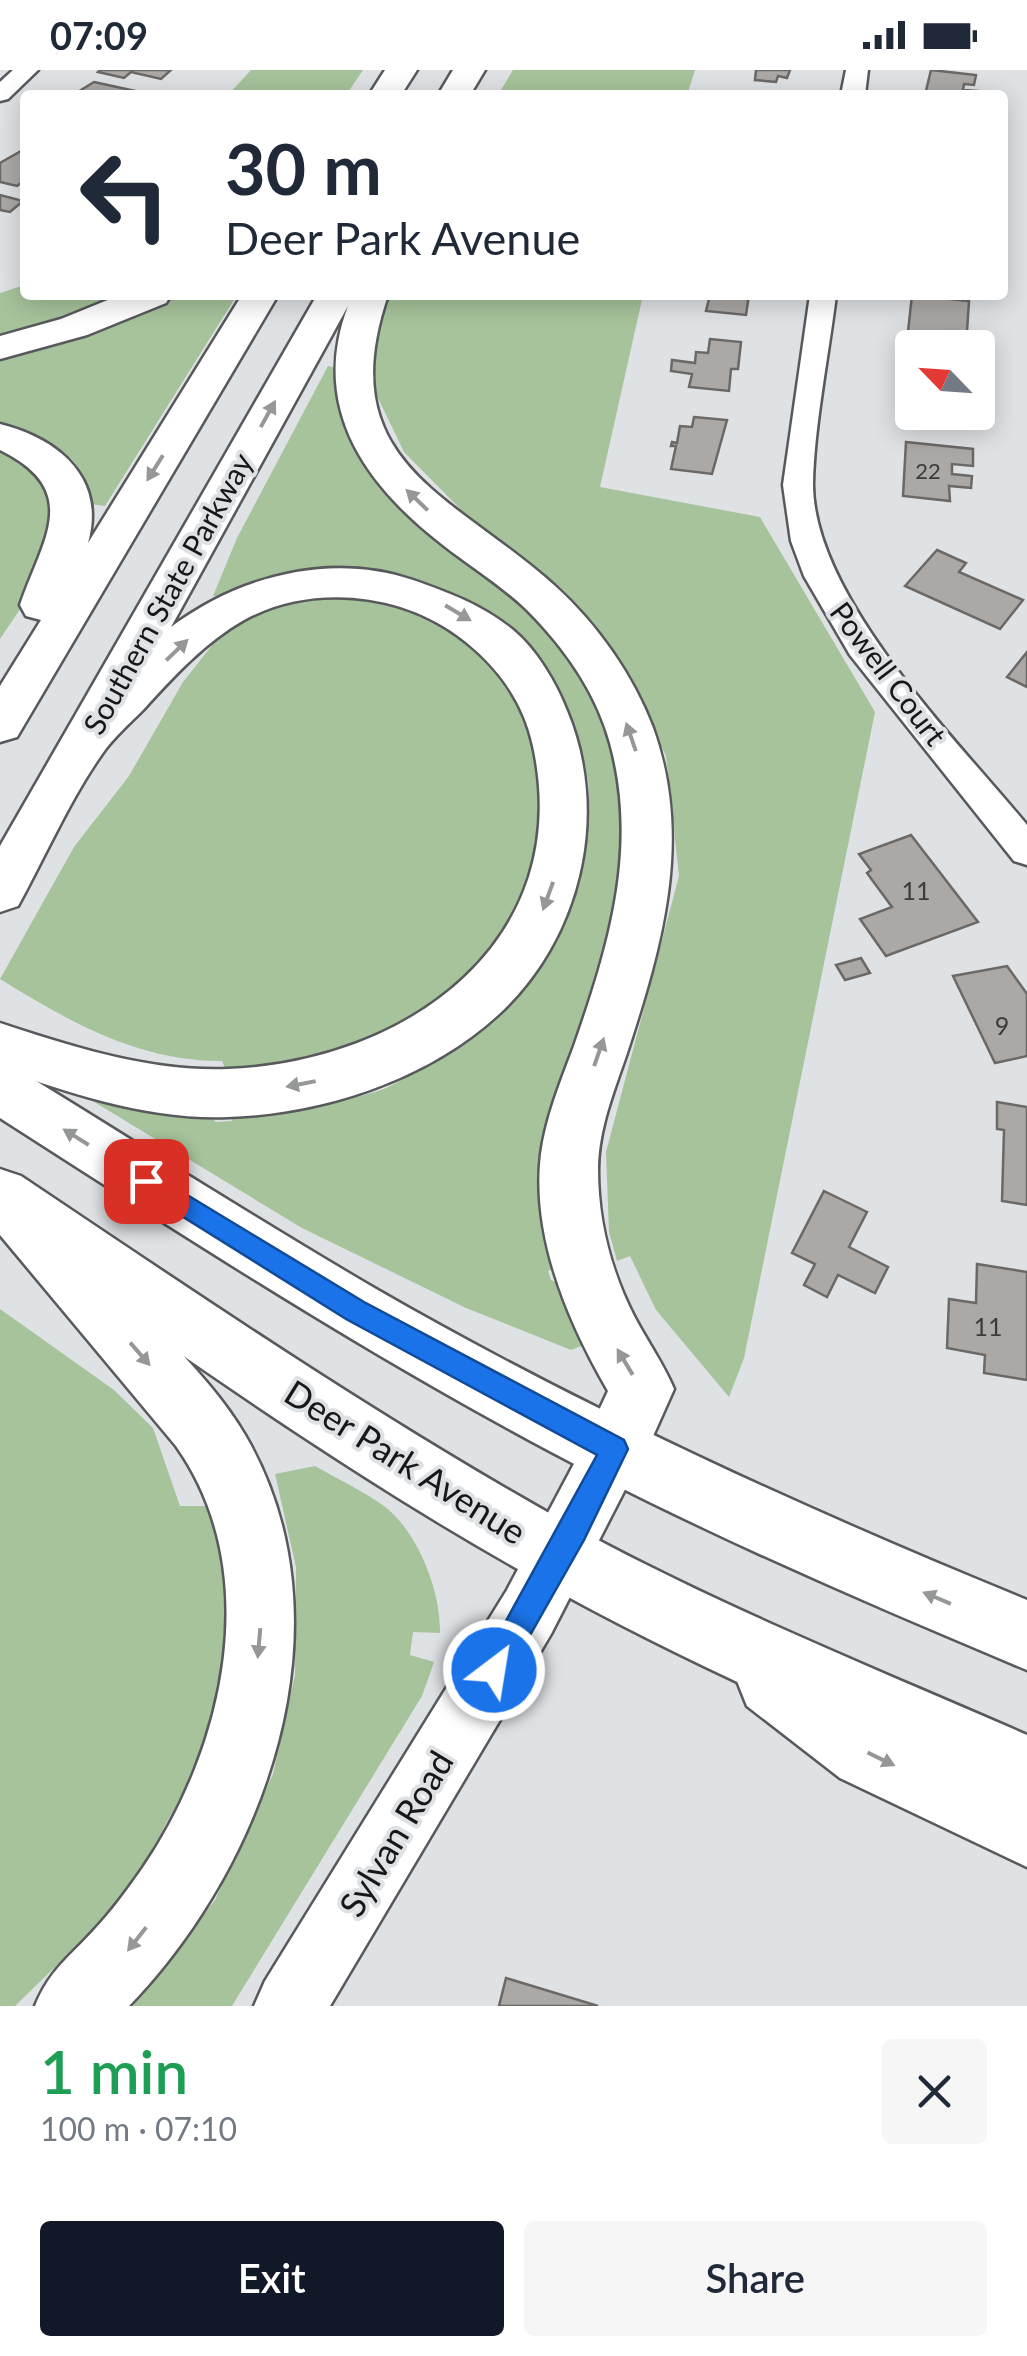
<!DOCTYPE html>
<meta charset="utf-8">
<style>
body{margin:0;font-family:Lato,sans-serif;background:#f6f6f7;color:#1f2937;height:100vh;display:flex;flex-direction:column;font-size:38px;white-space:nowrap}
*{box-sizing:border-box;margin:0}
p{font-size:32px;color:#747a83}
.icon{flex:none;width:55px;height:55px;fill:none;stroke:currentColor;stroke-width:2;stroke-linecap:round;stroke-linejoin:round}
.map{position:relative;height:1936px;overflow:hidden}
.panel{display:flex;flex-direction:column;background:#fff;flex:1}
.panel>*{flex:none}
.banner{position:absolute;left:20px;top:20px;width:988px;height:210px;border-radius:10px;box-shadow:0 5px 25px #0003;background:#fff;color:#1f2937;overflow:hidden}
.needle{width:65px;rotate:295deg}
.buttons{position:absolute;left:895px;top:260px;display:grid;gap:20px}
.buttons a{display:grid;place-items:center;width:100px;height:100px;border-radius:10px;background:#fff;box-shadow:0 5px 25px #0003;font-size:50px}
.pin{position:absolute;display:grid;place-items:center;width:85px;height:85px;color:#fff;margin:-42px;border-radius:20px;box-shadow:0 5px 15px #0006}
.me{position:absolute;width:110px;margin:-55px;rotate:31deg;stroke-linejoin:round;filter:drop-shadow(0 0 8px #0008)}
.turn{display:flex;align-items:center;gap:35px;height:210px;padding:0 40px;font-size:45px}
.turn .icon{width:130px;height:130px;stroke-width:2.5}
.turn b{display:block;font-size:70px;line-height:85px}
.round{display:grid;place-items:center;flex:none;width:105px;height:105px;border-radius:10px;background:#f6f6f7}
.overview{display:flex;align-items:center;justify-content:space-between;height:170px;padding:0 40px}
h1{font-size:60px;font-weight:600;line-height:75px;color:#1e9e55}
.action{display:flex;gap:20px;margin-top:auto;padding:20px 40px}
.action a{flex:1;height:115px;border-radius:10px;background:#111827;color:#fff;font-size:40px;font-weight:600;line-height:115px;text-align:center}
.action a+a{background:#f6f6f7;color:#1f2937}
.status{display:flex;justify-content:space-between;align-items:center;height:70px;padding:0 50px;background:#fff;direction:ltr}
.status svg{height:28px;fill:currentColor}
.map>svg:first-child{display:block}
.green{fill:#a6c39b}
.building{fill:#aba8a5;stroke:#6b6866;stroke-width:2.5}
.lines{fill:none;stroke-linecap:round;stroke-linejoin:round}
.minor-casing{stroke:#57595c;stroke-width:5}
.tertiary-casing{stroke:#57595c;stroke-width:5}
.secondary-casing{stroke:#57595c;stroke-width:5}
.primary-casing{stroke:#57595c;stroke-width:5}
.motorway-casing{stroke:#57595c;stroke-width:5}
.minor{fill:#fff;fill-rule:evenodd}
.tertiary{fill:#fff;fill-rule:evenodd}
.secondary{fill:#fff;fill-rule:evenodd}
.primary{fill:#fff;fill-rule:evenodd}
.motorway{fill:#fff;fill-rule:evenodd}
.oneway{fill:#969797}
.route{fill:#1a73e8;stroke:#114b97;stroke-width:2.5}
.labels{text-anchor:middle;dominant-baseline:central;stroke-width:8;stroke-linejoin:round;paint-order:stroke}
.far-number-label{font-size:22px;fill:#3b3b3b}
.number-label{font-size:25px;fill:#3b3b3b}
.street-label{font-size:30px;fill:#161718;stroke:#dfe2e5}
.near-street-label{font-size:35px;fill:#161718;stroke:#dfe2e5}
</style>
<div class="status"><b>07:09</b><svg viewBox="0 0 49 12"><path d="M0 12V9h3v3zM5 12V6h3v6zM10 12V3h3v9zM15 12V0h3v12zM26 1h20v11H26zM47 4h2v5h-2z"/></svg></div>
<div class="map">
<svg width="1027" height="1936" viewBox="0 0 1027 1936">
<rect width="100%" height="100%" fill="#dfe2e5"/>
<g class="green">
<polygon points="251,0 363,0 346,25 228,25"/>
<polygon points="513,0 695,0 687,25 498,25"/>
<polygon points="25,215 25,225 127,225 54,254 0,269 0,223"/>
<path d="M180,225H237L105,436L91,434C88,425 87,411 82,403C67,375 29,361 0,354V290L148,241Z"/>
<polygon points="386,225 643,225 600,417 760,447 875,642 744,1288 729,1327 656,1240 630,1186 617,1191 609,1162 606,1082 679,806 666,686 618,586 568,529 489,468 404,382 376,324 371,272"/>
<path d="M328,296L342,299L347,331L484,496L583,592L635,740L560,1195L548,1201L551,1210L566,1217L589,1273L571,1280L466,1238L302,1158L86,1027L138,1034L199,1035L216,1052L232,1051L227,1038C278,1036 336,1036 384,1019C404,1011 424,992 441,981C525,923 591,829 589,723C588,682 564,639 543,605C514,559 467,522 413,509C368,498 324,502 279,510C256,515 237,527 213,526L237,468Z"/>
<polygon points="0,381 15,385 49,409 57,484 0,569"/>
<path d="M351,526C386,532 420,537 452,555C538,605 558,720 536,810C526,851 452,931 416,953C394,966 329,995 304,1000C280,1005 254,1005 229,1007L222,991C137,991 70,952 0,909L74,777L129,706L183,612L221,564L280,533Z"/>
<polygon points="0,1239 114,1320 153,1358 180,1436 212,1436 237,1539 202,1687 126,1828 15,1936 0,1936"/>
<path d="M315,1396C338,1409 363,1421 384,1436C418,1462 441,1521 440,1563L413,1562L410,1585L434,1592L422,1626L232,1936H133L215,1830L273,1704L295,1605L296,1497L275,1404Z"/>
</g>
<g class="building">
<polygon points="100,0 171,0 161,9 131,2 124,8 98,2"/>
<polygon points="756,0 790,0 787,8 778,6 776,12 755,10"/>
<polygon points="931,0 976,5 974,15 964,14 963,20 977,21 977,25 925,25"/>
<polygon points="94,12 135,21 130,25 73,25"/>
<polygon points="21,81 25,82 25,110 17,116 0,112 0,93"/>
<polygon points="0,125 23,131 10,142 0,140"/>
<polygon points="710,225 749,225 746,245 706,241"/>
<polygon points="912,225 969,231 967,262 952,261 951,276 907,271"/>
<polygon points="710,269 741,272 738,299 731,299 729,321 689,317 692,304 671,301 672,290 695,293 696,282 708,283"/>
<polygon points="907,294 912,295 912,342 947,342 947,349 902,343"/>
<polygon points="694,347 727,350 712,404 671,399 676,376 671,376 672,372 677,373 680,356 692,357"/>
<polygon points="906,372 973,379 973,396 952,394 952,404 972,406 971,418 949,416 950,431 903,426"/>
<polygon points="937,480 966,493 959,502 1023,530 1000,559 905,516"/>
<polygon points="1027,582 1027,617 1007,607"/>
<polygon points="911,765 978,852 886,886 860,849 892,837 867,803 871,800 859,784"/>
<polygon points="861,888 870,903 845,910 836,895"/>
<polygon points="1007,896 1027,924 1027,986 995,993 953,906"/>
<polygon points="997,1032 1027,1037 1027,1135 1002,1131 1004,1060 997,1059"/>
<polygon points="824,1121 867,1142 849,1177 888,1197 875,1223 838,1205 827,1227 804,1215 815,1194 792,1183"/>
<polygon points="977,1194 1027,1202 1027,1310 984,1303 985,1285 947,1278 949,1229 976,1233"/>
<polygon points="506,1908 598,1936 499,1936"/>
</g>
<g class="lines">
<defs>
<g id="minor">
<polygon points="13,0 38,0 8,29 0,31 0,12"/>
<polygon points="846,0 868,0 865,25 841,25"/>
<path d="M810,225H836C829,283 814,357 813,414C813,527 957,670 1027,755V795L1014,791L850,585L804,506L791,471L783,415Z"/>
</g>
<polygon id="tertiary" points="614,1350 635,1358 644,1379 635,1400 551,1564 330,1936 254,1936 265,1911 507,1520 593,1358"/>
<polygon id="secondary" points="772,1576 797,1586 892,1656 1027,1721 1027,1797 840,1708 747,1636 737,1611 747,1586"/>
<g id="primary">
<path d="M0,994L20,1001C139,1074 256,1149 376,1219C584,1339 805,1439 1027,1530V1600C850,1526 665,1446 498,1353C327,1259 164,1153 0,1048Z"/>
<path d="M0,1099L21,1106C206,1230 390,1356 585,1463C728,1540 879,1600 1027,1665V1738C862,1670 695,1598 539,1511C351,1407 176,1281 0,1158Z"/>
</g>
<g id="motorway">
<polygon points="385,0 417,0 401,25 369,25"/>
<polygon points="453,0 485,0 470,25 438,25"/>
<polygon points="120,225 171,225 166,233 87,265 0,289 0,266 61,249"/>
<path d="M242,225H278L17,667L0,672V616L41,550L26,546L20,535C42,470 84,421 0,380V354C59,369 106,408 88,473Z"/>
<path d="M317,225H388C330,394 453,424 555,516C597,554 633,605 653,658C693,769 662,876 627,983C614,1021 598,1060 598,1100C598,1150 611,1201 634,1246C647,1271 663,1293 674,1319L637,1402L614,1411L591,1402L581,1379L608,1321C568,1252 531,1166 541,1084C546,1047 561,1011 574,976C609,876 639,778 610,673C596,622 564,577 527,540C501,515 471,497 443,475C364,414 310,337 348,236L171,557C239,506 330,482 413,510C450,523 482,535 513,560C537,580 556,613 567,641C610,744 581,869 498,945C427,1010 323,1044 228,1047C149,1050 73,1024 0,999V953C73,977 150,1002 228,999C406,992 576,872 533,676C523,630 495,593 458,566C398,522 310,514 244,550C205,572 173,607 143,640C129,654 113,668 102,684C69,731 45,787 18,836L0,842V776Z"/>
<path d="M7,1104L28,1111C68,1157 108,1203 149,1248C182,1285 220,1322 245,1365C353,1550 268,1792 129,1936H35C50,1899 69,1888 95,1859C112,1841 128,1819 142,1799C224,1679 266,1503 176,1376L0,1165V1106Z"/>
</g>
</defs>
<use href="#minor" class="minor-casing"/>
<use href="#tertiary" class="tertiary-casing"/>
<use href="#secondary" class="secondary-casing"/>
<use href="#primary" class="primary-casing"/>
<use href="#motorway" class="motorway-casing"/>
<use href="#minor" class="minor"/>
<use href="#tertiary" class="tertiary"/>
<use href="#secondary" class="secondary"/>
<use href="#primary" class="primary"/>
<use href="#motorway" class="motorway"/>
</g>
<defs><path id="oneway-solid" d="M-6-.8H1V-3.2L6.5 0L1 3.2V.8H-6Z" transform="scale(2.5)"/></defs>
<g class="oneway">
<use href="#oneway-solid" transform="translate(268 344) rotate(-61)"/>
<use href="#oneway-solid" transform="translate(155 398) rotate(122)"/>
<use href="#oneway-solid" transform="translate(417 430) rotate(-136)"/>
<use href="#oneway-solid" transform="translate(458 543) rotate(31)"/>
<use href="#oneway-solid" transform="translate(177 580) rotate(-44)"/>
<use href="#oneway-solid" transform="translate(631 667) rotate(-109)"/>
<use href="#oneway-solid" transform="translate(548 826) rotate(110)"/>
<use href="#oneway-solid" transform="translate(599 982) rotate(-71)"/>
<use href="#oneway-solid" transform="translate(301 1014) rotate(169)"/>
<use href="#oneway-solid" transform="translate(76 1067) rotate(-148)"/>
<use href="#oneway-solid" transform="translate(140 1284) rotate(49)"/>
<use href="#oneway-solid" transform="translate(625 1292) rotate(-121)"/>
<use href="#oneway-solid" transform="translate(937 1528) rotate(-157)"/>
<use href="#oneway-solid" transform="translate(259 1573) rotate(95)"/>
<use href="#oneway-solid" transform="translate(881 1689) rotate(26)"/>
<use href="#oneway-solid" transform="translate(137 1869) rotate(128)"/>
</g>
<polygon class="route" points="146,1100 364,1232 624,1370 628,1379 584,1470 504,1611 494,1615 483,1611 479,1600 597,1385 346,1249 137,1118 133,1111 137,1103"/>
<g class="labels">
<g class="far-number-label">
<text x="928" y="400">22</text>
</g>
<g class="number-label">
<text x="916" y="820">11</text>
<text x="1002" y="955">9</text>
<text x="988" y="1256">11</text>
</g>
<g class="street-label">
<text transform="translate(167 523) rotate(-61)">Southern State Parkway</text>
<text transform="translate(889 603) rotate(53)">Powell Court</text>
</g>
<g class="near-street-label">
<text transform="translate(406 1391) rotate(32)">Deer Park Avenue</text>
<text transform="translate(395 1763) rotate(-59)">Sylvan Road</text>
</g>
</g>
</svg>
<div class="buttons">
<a><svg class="needle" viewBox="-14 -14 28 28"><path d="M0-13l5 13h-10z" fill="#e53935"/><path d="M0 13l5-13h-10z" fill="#747a83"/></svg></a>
</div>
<div class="pin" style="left:146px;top:1111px;background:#d93025"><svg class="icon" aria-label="arrive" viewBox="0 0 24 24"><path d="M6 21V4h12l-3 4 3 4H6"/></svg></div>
<svg class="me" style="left:494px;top:1600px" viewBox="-20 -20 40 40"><circle r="17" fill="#1a73e8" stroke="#fff" stroke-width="3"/><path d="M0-11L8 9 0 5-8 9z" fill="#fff"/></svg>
<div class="banner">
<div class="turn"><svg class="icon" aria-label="left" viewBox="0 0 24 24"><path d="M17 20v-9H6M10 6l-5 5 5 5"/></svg><div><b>30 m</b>Deer Park Avenue</div></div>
</div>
</div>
<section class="panel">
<div class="overview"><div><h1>1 min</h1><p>100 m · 07:10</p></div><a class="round"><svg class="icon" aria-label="close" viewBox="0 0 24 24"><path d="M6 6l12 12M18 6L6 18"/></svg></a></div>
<div class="action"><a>Exit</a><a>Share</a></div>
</section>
